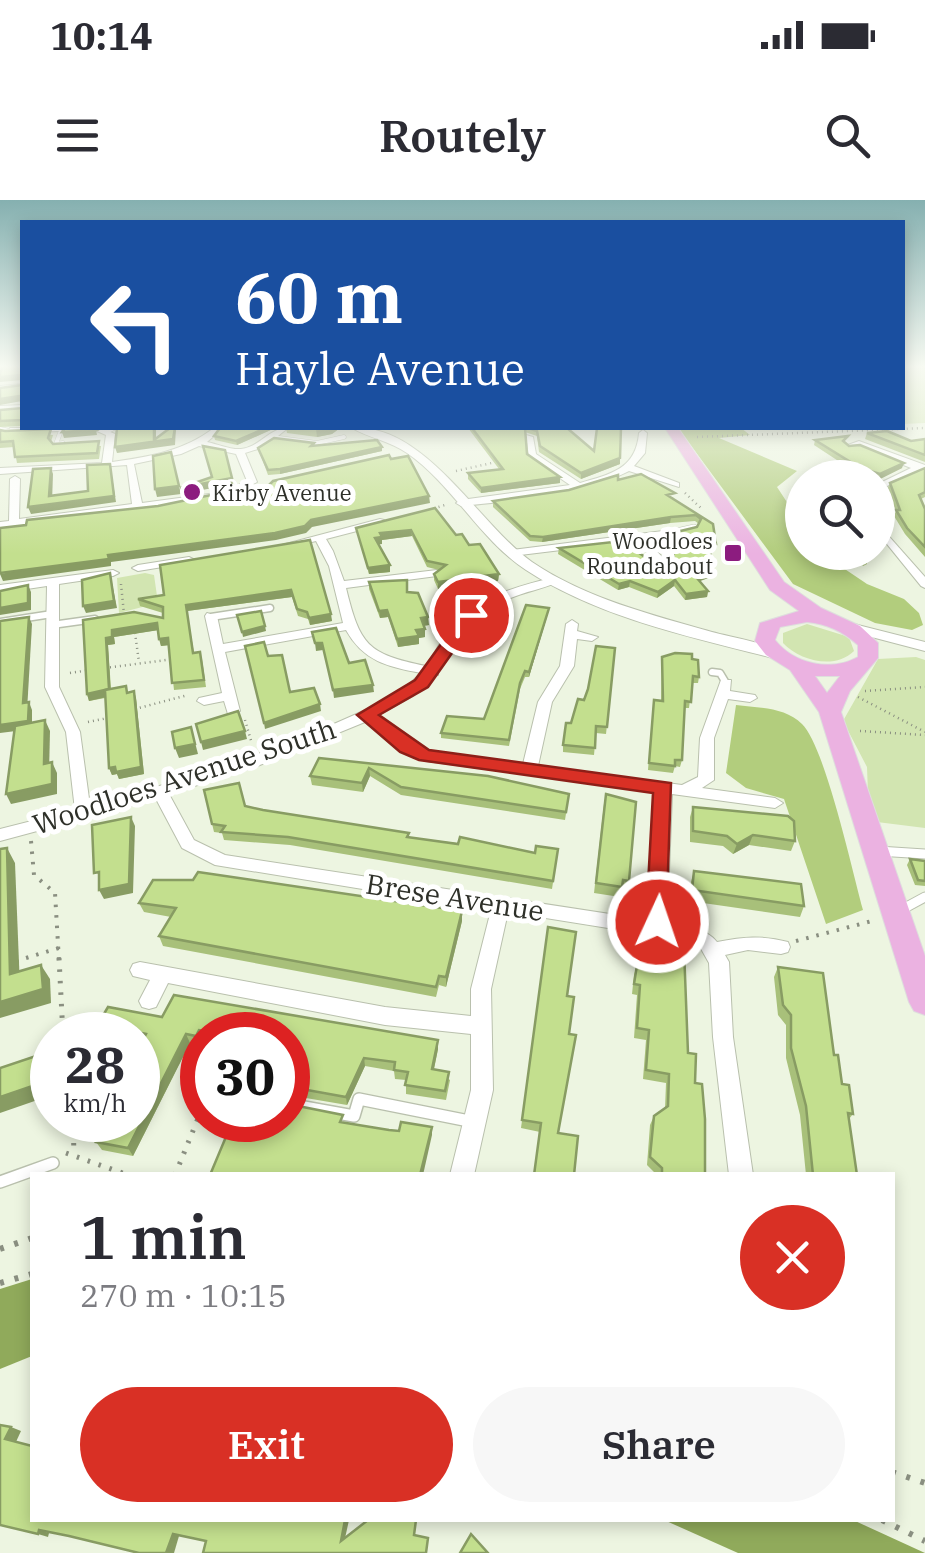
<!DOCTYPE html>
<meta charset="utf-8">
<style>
body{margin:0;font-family:"IBM Plex Serif",serif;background:#f7f7f7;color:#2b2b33;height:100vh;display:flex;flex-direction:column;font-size:38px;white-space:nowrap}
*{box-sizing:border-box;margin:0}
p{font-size:32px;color:#7c7c81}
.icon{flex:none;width:55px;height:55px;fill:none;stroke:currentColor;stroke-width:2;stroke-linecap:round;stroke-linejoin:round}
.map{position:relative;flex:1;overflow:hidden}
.drawer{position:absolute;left:30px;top:972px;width:865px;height:350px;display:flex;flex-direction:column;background:#fff;border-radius:0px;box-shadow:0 5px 15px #0003}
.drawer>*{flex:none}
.hud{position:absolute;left:20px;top:20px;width:885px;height:210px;border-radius:0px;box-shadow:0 5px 15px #0003;background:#1a4fa0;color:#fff;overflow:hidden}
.buttons{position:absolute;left:785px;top:260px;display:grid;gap:20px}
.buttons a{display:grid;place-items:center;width:110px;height:110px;border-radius:50%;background:#fff;box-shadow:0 5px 15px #0003;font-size:50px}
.speed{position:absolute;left:30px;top:812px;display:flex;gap:20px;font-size:50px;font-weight:700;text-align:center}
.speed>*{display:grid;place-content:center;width:130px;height:130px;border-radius:50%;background:#fff;box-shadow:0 5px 15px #0003;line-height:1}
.speed small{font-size:25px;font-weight:400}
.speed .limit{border:15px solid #d22;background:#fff;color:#111}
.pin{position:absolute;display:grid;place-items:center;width:85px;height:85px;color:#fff;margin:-42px;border:5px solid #fff;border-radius:50%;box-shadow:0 2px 10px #0007}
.me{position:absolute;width:110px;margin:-55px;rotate:3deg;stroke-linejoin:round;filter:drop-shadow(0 0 8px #0008)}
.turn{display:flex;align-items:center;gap:35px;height:210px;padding:0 50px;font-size:45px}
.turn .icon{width:130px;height:130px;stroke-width:2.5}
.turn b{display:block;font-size:70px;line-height:85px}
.round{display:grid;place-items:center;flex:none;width:105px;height:105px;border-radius:52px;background:#f7f7f7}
.summary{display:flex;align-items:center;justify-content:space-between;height:170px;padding:0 50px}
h1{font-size:60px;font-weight:600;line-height:75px}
.cta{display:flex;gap:20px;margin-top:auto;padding:20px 50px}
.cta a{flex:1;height:115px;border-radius:60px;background:#d93025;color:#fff;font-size:40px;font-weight:600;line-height:115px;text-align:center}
.cta a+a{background:#f7f7f7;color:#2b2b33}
.status{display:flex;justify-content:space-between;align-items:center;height:70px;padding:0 50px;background:#fff;direction:ltr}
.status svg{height:28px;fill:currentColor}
header{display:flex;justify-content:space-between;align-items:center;height:130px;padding:0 50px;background:#fff;font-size:45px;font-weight:600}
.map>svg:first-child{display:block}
.green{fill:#d2e5b1}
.forest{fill:#b2cd7d}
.water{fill:#90aa5b}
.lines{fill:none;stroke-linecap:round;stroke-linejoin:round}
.service-far4-casing{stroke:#b9c0ad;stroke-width:5}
.service-far3-casing{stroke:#b9c0ad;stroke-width:6}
.service-far2-casing{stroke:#b9c0ad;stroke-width:9}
.service-far1-casing{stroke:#b9c0ad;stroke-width:11}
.service-casing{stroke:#b9c0ad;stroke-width:14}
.minor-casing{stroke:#b9c0ad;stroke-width:2}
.tertiary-casing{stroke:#b9c0ad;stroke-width:2}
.primary-casing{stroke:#dededd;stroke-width:2}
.path-far3{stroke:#8a8f81;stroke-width:2.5;stroke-dasharray:1 4;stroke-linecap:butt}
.path-far2{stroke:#8a8f81;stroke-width:4;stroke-dasharray:2.5 8;stroke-linecap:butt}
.path-far1{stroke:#8a8f81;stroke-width:5;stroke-dasharray:2.5 9;stroke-linecap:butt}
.path{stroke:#8a8f81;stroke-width:6;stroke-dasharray:4 11;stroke-linecap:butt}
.service-far4{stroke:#fff;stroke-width:4}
.service-far3{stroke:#fff;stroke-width:5}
.service-far2{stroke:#fff;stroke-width:6}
.service-far1{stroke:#fff;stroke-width:9}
.service{stroke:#fff;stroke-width:11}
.minor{fill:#fff;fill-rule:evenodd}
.tertiary{fill:#fff;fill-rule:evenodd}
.primary{fill:#ebb2e1;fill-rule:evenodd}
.wall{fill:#a8c07a}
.shaded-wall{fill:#889c63}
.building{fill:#c3df8e;stroke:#889c63;stroke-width:2.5}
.route{fill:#d93025;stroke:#8d1f18;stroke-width:2.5}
.poi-dot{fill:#8c1c7f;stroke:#fff;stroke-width:4}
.labels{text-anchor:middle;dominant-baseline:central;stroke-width:10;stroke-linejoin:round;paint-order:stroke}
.far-poi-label{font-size:22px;fill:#2e3029;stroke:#fff;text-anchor:start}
.street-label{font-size:28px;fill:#2e3029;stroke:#fff}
</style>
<div class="status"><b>10:14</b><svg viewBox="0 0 49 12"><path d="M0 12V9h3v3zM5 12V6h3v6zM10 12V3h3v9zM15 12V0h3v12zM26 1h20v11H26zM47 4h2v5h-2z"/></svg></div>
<header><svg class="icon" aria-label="menu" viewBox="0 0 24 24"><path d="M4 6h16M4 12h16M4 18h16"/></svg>Routely<svg class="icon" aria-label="search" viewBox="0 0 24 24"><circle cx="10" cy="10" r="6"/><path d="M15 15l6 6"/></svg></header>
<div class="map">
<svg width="925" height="1353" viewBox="0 0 925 1353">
<rect width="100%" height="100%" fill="#edf5e1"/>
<g class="green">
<polygon points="903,165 925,165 925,223 903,224"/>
<polygon points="145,373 154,375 158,403 119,413 117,378"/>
<path d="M807,424L849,437L854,451C835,470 800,461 783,443V433Z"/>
<polygon points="916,457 925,460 925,628 869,621 867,567 843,521 878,459"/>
</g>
<g class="forest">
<polygon points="678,228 741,228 750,235 719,238 797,271 777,287 802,325 802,352 821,353 867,384 904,399 919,413 923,425 912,430 875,423 793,384"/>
<path d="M736,505C758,508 785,507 802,524C825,546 853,674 863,710L826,724L784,599L746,588L726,573Z"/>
</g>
<g class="water">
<polygon points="32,1079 32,1156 0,1169 0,1089"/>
<polygon points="664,1320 853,1320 925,1353 738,1353"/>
</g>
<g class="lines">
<defs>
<g id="service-far4">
<polyline points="0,229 10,231"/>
<polyline points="108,231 114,228"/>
<polyline points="60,233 56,244 63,243"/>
<polyline points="272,237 317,243 344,237"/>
</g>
<polyline id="service-far3" points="663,334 694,327"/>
<g id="service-far2">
<polyline points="211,417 270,408"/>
<polyline points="0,422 52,414"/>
<polyline points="52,425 95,419"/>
<polyline points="712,472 720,473 726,483"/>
</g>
<g id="service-far1">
<polyline points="878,651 925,654"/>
<polyline points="901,710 925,697"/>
</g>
<g id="service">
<polyline points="293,905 354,916 359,899 474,922"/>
<polyline points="0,982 53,963"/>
</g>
<g id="minor">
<polygon points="22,184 22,188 0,190 0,186"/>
<polygon points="10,228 65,228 61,231 7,233"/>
<path d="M90,228H101L115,234L112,262C149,257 184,251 214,228H223L207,242C217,244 231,250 241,249C260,247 270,227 288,228L264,247L245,253L257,282L230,297L0,328V322L9,321L10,279L15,276L20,279L19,319L132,304L127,265L0,274V268L102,263L106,235ZM199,246L236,254L247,281L224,292L142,303L134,264L181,254Z"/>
<path d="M643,230L647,233L645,253L634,266L679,283V287L629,271C577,297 518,300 461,306L456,303L461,300L570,285L529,257L526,235L533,237L536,254L580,283C611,274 636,269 639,233Z"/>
<polygon points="859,241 925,265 925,269 878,290 878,284 911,268 858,247 849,249 845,246"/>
<path d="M380,319L384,320V324L326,339L333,351L344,381L437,370L443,373L437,376L346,388C360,445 367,454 426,466C435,453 442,438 453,425C479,396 519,386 555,377L561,380C548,388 531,390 516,396C474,411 461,433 438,469V475L433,476L413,496L377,516L412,545L429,552L523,564L538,502L560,466L566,424L572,420L578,424L577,431L598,437L592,441L577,439L574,466L552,502L538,566L682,585L698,577L700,538L721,480H731L730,491L755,495L757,498L750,502L728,499L714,538V580L702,588L775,598L783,603L775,608L672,594L667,723C684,725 706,728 717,742C742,737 763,735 788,742L790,747L788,752L781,754L748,750L725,755L729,762L733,837L753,975H729L713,837L709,763L700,747L683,740L508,712L491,789L493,890L474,975H450L471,890V834L385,825L168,783L156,807L149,809L142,807L139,801L150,780L133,776L130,770L133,764L140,762L385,807L471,816V789L491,710L215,665L182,648L156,599L0,641V629L75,610L66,532L45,487L47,386L0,393V385L113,370L119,373L113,376L59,384V487L80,532L90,606L194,576L293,542L386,501L403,490L421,473C388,467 363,461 346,430L225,452L240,511L233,515L228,514L224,501L204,505L197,501L199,498L222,493L205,416L207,413L217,416L223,444L343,423L329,366L316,341L283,349L278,346ZM365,522L402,551L426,561L656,592L649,720L225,655L194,640L169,594L255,567Z"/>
<polygon points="878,324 925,377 925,388 921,386 878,333"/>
<polygon points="663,331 668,334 667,336 645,339 668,363 662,366 635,341 512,356 506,353 512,350"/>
<polygon points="189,357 195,360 193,362 138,371 132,368 138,365"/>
</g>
<g id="tertiary">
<polygon points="22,205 22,211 0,212 0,206"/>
<path d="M352,228C425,223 478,324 532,362C585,398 652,415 712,432C734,438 766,442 784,455L777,459C694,438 599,418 526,370C479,339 453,285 407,253C390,241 369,238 352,228Z"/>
<polygon points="846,422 925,442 925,451 841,429 841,423"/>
</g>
<path id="primary" d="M665,228H678L784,382L821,408L860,426L878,443V458L850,491L841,512L925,756V815L914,811L909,802L819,512L790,470L766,455L755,441L760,423L799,411L770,390ZM807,422C827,424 842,431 858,445V457C831,472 794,464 775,440L780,427ZM815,476H840L827,493Z"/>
</defs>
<use href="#service-far4" class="service-far4-casing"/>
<use href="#service-far3" class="service-far3-casing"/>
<use href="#service-far2" class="service-far2-casing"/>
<use href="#service-far1" class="service-far1-casing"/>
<use href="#service" class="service-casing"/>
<use href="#minor" class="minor-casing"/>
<use href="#tertiary" class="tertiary-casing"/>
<use href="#primary" class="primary-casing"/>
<g class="path-far3">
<polyline points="697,237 925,228"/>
<polyline points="456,271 496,262"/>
<polyline points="685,293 703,310"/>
<polyline points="429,310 448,304"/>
<polyline points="121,384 124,414"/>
<polyline points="135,433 139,462"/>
<polyline points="105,468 174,459"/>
<polyline points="70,473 90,470"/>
<polyline points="865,491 925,487"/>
<polyline points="858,497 925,532"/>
<polyline points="135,509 188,495"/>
<polyline points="245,520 252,544"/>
<polyline points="88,522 108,518"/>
<polyline points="860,531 925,535"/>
</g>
<g class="path-far2">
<polyline points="31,641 34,675 55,693 59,761"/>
<polyline points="796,741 872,721"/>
<polyline points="16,761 59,748"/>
</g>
<g class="path-far1">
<polyline points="59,758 63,835"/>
<polyline points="16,761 25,758"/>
<polyline points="182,853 202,856"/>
<polyline points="73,920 74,954"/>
<polyline points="66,953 128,975"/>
<polyline points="175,975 199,916 202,895"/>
</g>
<g class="path">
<polyline points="0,1049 32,1038"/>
<polyline points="0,1083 32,1074"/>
<polyline points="892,1272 925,1283"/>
<polyline points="882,1320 925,1341"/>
</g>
<use href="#service-far4" class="service-far4"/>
<use href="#service-far3" class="service-far3"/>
<use href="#service-far2" class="service-far2"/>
<use href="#service-far1" class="service-far1"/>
<use href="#service" class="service"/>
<use href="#minor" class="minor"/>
<use href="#tertiary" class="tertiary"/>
<use href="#primary" class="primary"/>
</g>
<g class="wall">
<polygon points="22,208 22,226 0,227 0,210"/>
<polygon points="275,228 237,245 215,240 214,236"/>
<polygon points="286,228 340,228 332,234 317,237 287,233"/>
<polygon points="468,228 567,228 594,251 620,264 581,279 539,252 537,236 525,232 527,254 560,283 481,293 468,279 468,273 499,269"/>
<polygon points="0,230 53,235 51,242 53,244 101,246 99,259 17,263 14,247 0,248"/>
<polygon points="867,233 911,241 925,239 925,262 865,239"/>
<polygon points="815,240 846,242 845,243 849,246 902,268 878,280 878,278 865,275 846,266 814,245"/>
<polygon points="314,243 314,246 382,251 280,274 268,275 258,248"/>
<polygon points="925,268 925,297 921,299 925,309 925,357 905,334 894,316 896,311 887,290 890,283"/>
<polygon points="618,280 674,298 673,299 713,324 716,344 714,350 710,349 713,372 711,377 699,381 708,391 707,397 685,400 674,386 657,398 629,387 618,390 558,354 559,348 674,377 671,339 672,333 697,327 699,324 695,321 670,323 542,342 530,341 493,307 493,301 569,290"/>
<polygon points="435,308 456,335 469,345 499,374 498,381 438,389 434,380 434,374 439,370 427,367 412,336 382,340 382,344 378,344 390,365 390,372 369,374 356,328"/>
<polygon points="310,340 332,421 310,425 308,419 298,416 292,397 187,411 194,453 202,459 206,487 174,490 169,445 161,446 158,430 114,437 115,444 108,445 111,489 128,492 136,498 144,574 119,579 117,574 112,575 109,568 105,498 89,501 87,494 83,420 163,418 163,413 140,406 138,399 164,395"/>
<polygon points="853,352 867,352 867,364 863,366"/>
<polygon points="369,382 407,392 429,425 424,426 425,437 419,438 419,444 398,447 388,417 380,418 369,389"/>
<polygon points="548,413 529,477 525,477 520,489 509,546 441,538 441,533 484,519"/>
<polygon points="615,448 606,534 596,533 594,555 563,552 563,545 571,523"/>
<polygon points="662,457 692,459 699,477 698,483 692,483 689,508 684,508 682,560 680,567 675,566 673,573 648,570 653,507 654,500 661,501"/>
<polygon points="319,558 569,594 565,620 401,595 370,576 363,592 312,585 310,576"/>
<polygon points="204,590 245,606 409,637 535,653 558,649 552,689 290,645 224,640 222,633 214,632"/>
<polygon points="604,604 629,681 627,692 622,691 620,697 594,693"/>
<polygon points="693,607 795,641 791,651 749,645 733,654 723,646 690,642 690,617"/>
<polygon points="910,659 925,661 925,686 915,685 907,665"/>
<polygon points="694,671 804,706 800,717 689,701 691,682"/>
<polygon points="139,703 462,721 446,787 439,785 436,797 163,746 159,736 171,717 144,712"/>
<polygon points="548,727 576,732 540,932 521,928"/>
<polygon points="648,743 688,853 695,883 705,975 657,975 647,965 650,925 654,916 665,909 666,883 643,879 646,840 634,838 637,795 632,794 634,775 637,765 644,766"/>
<polygon points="778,767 834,855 853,914 849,919 857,975 806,975 800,915 786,858 786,825 778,815 774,777"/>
<polygon points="162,817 438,849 434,869 450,880 446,900 406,894 406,880 395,879 394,871 365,866 347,905 294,896 288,901 288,835 202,835 200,845 190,843 133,956 102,950 96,942 98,939 92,931 142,841 138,840 138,835 103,834 98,824"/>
</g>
<g class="shaded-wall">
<polygon points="20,175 22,180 0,182 0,177"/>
<polygon points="20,196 22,201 0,205 0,199"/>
<polygon points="154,228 156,228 156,241 176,228 175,245 117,253 115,247"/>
<polygon points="266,228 275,228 237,245 236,241"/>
<polygon points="323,228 340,228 332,234 317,237 316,229"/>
<polygon points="96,230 97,235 64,238 62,232"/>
<polygon points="382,247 382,251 280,274 280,269"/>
<polygon points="620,258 620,264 581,279 581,273"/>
<polygon points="904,263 902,268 878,280 880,274"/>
<polygon points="110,264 116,302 31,314 28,307 114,296"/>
<polygon points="51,268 53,274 52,302 49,296"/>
<polygon points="560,277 560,283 481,293 481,288"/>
<polygon points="232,278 233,284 182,294 180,288"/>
<polygon points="179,286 181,294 157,297 155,289"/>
<polygon points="429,296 430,303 312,327 306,333 276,340 111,362 111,366 3,381 0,374 311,320"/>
<polygon points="671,317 670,323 542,342 543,337"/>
<polygon points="411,330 412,336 382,340 382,344 375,345 375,338 380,333"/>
<polygon points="390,365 390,372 369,374 368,368"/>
<polygon points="713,372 711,377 695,383 696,377"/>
<polygon points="110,373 117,408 86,413 83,406"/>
<polygon points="499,374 498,381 438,389 438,382"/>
<polygon points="675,380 674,386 657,398 658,392"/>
<polygon points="630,381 629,387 618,390 619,384"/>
<polygon points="28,385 31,392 31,410 0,415 0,408"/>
<polygon points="291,390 292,397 187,411 195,460 186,405"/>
<polygon points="708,391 707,397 685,400 686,394"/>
<polygon points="549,408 548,413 529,477 529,472"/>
<polygon points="387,410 388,417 380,418 379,411"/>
<polygon points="331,414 332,421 310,425 309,418"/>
<polygon points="29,417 32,424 27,511 23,503"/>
<polygon points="428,417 429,425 421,426 421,418"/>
<polygon points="157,423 159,430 114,437 115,444 108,445 111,496 89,501 87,494 106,438 112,430"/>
<polygon points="265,426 266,431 243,437 242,432"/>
<polygon points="425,429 425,437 419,438 419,444 398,447 397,439 416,430"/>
<polygon points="168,438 170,445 161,446 159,439"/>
<polygon points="315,443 322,443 323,450 316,451"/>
<polygon points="373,485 374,492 334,498 333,490"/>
<polygon points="134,491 136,498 144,574 119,579 117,574 112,575 109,568"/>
<polygon points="29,502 32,510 32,529 0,533 0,525"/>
<polygon points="320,504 321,511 265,529 264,523"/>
<polygon points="45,520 50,531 49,574 44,564"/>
<polygon points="191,527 198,554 179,558 175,548"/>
<polygon points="245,531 247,539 203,550 201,542"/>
<polygon points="52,562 57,573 57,594 11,604 6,594"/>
<polygon points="369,568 370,576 363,592 362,583"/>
<polygon points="131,617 135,626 133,693 104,699 99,690"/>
<polygon points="753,635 749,645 733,654 737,644"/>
<polygon points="7,648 15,663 20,788 10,774"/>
<polygon points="462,711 462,721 446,787 446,777"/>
<polygon points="41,765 50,779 51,803 0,818 0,802"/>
<polygon points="199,830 202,838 200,845 196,836"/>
<polygon points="186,834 190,843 133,956 128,948"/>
<polygon points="438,840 438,849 432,878 432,869"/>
<polygon points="48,852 52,859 52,895 0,913 0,897"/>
<polygon points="364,858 365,866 347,905 346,897"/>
<polygon points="291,887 294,896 288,901 288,890"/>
<polygon points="432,927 432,935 423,975 420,975"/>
<polygon points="11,1227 21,1231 15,1244 5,1239"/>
<polygon points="345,1320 349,1320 344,1343 341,1341"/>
<polygon points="39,1330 49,1333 48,1337 38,1334"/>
<polygon points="173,1334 179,1336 174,1353 166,1353"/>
</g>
<g class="building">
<polygon points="4,165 22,165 22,184 20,175 0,177 0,173"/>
<polygon points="22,185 22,207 20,196 0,199 0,188"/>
<polygon points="22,208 22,220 0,221 0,210"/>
<polygon points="65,228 93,228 96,230 62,232"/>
<polygon points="117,228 154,228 154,240 170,228 175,228 173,239 115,247"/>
<polygon points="220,228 266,228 236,241 214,236"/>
<polygon points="472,228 525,228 527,254 560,277 481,288 468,273 503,269"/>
<polygon points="528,228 567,228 594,251 597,228 621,228 620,258 581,273 540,246 537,231"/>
<polygon points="51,229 48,238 53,244 99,241 97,253 15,257 13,241 0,242 0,230 5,231"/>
<polygon points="887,231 911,241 925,239 925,255 867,233"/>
<polygon points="848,236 843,241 849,246 860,245 904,263 880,274 867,270 861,278 827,278 830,274 852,263 815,240"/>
<polygon points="274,238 314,243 311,246 377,240 382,247 280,269 268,270 258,248"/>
<polygon points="203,246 225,250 232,278 180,288 212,277"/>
<polygon points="171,252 179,286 155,289 153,256"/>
<polygon points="389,255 391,259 408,256 429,296 311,320 305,326 275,333 108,355 109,359 0,373 0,328 26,325 27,320 158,306 235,290 236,295 272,291 269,285 273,281"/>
<polygon points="110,264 114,296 28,307 33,269 51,268 49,296 88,291 87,265"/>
<polygon points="925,268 925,292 919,295 925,309 925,347 907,328 896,310 900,310 890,283"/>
<polygon points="641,274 675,293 667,295 713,324 716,344 709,344 713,372 696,377 708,391 686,394 675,380 658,392 630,381 619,384 559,348 622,341 675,378 672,333 697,327 701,319 696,315 671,317 543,337 530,336 493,301 569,290 618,275 618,280"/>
<polygon points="435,308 456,335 462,334 469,345 480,344 499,374 438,382 434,374 446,365 427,361 411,330 380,333 382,337 375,338 390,365 368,368 356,328"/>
<polygon points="310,340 331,414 309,418 307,412 297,409 291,390 186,405 193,453 200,452 204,480 172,483 168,438 159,439 157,423 112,430 112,437 106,438 109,489 87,494 83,420 134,412 163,418 163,407 138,399 164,395 160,365"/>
<polygon points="860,352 867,352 869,358 865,360"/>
<polygon points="110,373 114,401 83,406 82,380"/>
<polygon points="407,380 407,392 418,393 428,417 421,418 425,429 416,430 419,436 397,439 387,410 379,411 369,382"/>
<polygon points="28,385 28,403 0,408 0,391"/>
<polygon points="526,405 549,408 529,472 525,471 520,483 509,540 441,533 447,516 484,519"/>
<polygon points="261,411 265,426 242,432 237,415"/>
<polygon points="29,417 23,503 29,502 28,521 0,525 0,421"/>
<polygon points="336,428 349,463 365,460 373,485 333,490 322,443 315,443 312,432"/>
<polygon points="264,442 268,456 282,455 290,492 314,488 320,504 264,523 245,446"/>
<polygon points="596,446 615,448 607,527 596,526 595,548 563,545 566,523 571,523 578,499 584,500 588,489"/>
<polygon points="675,453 692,454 692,459 698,460 699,477 693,476 691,502 685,501 682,560 675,560 675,566 649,563 654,500 663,501 662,457"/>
<polygon points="126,486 127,493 134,491 141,567 116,572 115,567 109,568 105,490"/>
<polygon points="238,511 245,531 201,542 196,524"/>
<polygon points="45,520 44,564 52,562 52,584 6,594 15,526"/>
<polygon points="191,527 195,544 175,548 172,532"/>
<polygon points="319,558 488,576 569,594 566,612 401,587 369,568 362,583 310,576"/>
<polygon points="239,583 245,606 263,610 409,633 407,637 458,644 460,637 535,653 536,646 558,649 553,681 288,637 221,632 225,626 212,624 204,590"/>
<polygon points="606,594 636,602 629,681 623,680 622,687 596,683"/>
<polygon points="693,607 788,616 794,621 795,641 753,635 737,644 727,636 693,631"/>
<polygon points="131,617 129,684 99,690 99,672 94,673 92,625"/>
<polygon points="7,648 10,774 41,765 43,789 0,802 0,649"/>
<polygon points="910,659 925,661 925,681 918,680"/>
<polygon points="694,671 801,684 804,706 692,690"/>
<polygon points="198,672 462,711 446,777 439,776 436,787 159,736 176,708 139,703 153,680 193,680"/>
<polygon points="548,727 576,732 567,796 574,797 569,834 576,835 558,933 578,936 574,975 534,975 541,923 522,920"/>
<polygon points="648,743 684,749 688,853 696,854 695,883 702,884 705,919 705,975 662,975 662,968 650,957 654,916 668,906 669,874 646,870 649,830 637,828 640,785 634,784 637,765 646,766"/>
<polygon points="778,767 823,773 834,855 838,855 842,884 849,885 853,914 848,913 857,975 813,975 806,906 791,848 791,815 783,805"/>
<polygon points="174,795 438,840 432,869 449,872 445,891 405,885 408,872 394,870 395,862 364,858 346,897 291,887 288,890 288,835 232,835 199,830 196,836 186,834 128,948 96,942 101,933 92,931 99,920 138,920 138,850 146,834 98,824 108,807 162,817"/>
<polygon points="48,852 50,880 0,897 0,868"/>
<polygon points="288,904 343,915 340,922 389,930 399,931 401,922 432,927 420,975 210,975 233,920 288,920"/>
<polygon points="0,1225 11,1227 5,1239 32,1246 32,1320 345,1320 341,1341 368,1320 416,1320 414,1335 428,1338 426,1353 203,1353 206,1341 173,1334 166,1353 139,1353 69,1336 39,1330 38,1334 0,1325"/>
<polygon points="471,1334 488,1353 460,1353"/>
</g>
<linearGradient id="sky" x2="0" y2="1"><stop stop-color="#85b0b0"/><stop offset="0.47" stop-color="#f7faf2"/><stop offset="1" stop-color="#f7faf2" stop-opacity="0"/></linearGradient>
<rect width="925" height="354" fill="url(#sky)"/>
<polygon class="route" points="465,411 479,415 428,487 379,515 429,550 671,583 666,728 658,731 646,722 653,593 419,560 400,552 357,515 415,480"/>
<g class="poi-dot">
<circle cx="192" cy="292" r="10"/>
<rect x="723" y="343" width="20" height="20" rx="5"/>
</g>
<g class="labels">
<g class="far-poi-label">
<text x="212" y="292">Kirby Avenue</text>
<text x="713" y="340" text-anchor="end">Woodloes<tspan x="713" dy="25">Roundabout</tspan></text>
</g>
<g class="street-label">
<text transform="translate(184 576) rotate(-18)">Woodloes Avenue South</text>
<text transform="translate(455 697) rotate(9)">Brese Avenue</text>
</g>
</g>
</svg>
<div class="buttons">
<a><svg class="icon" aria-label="search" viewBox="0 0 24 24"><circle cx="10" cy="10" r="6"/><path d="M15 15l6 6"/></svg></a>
</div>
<div class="speed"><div>28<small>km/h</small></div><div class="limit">30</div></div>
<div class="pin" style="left:471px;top:415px;background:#d93025"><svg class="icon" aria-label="arrive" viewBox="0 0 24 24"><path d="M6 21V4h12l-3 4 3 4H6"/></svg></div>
<svg class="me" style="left:658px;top:722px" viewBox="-20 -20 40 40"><circle r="17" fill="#d93025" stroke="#fff" stroke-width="3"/><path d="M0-11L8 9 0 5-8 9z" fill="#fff"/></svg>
<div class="hud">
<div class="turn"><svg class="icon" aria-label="left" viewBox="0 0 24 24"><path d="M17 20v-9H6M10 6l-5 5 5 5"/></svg><div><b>60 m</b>Hayle Avenue</div></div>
</div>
<section class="drawer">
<div class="summary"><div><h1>1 min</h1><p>270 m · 10:15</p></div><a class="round" style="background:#d93025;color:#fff"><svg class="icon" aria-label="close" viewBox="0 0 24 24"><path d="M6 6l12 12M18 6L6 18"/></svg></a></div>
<div class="cta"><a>Exit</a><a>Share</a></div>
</section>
</div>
